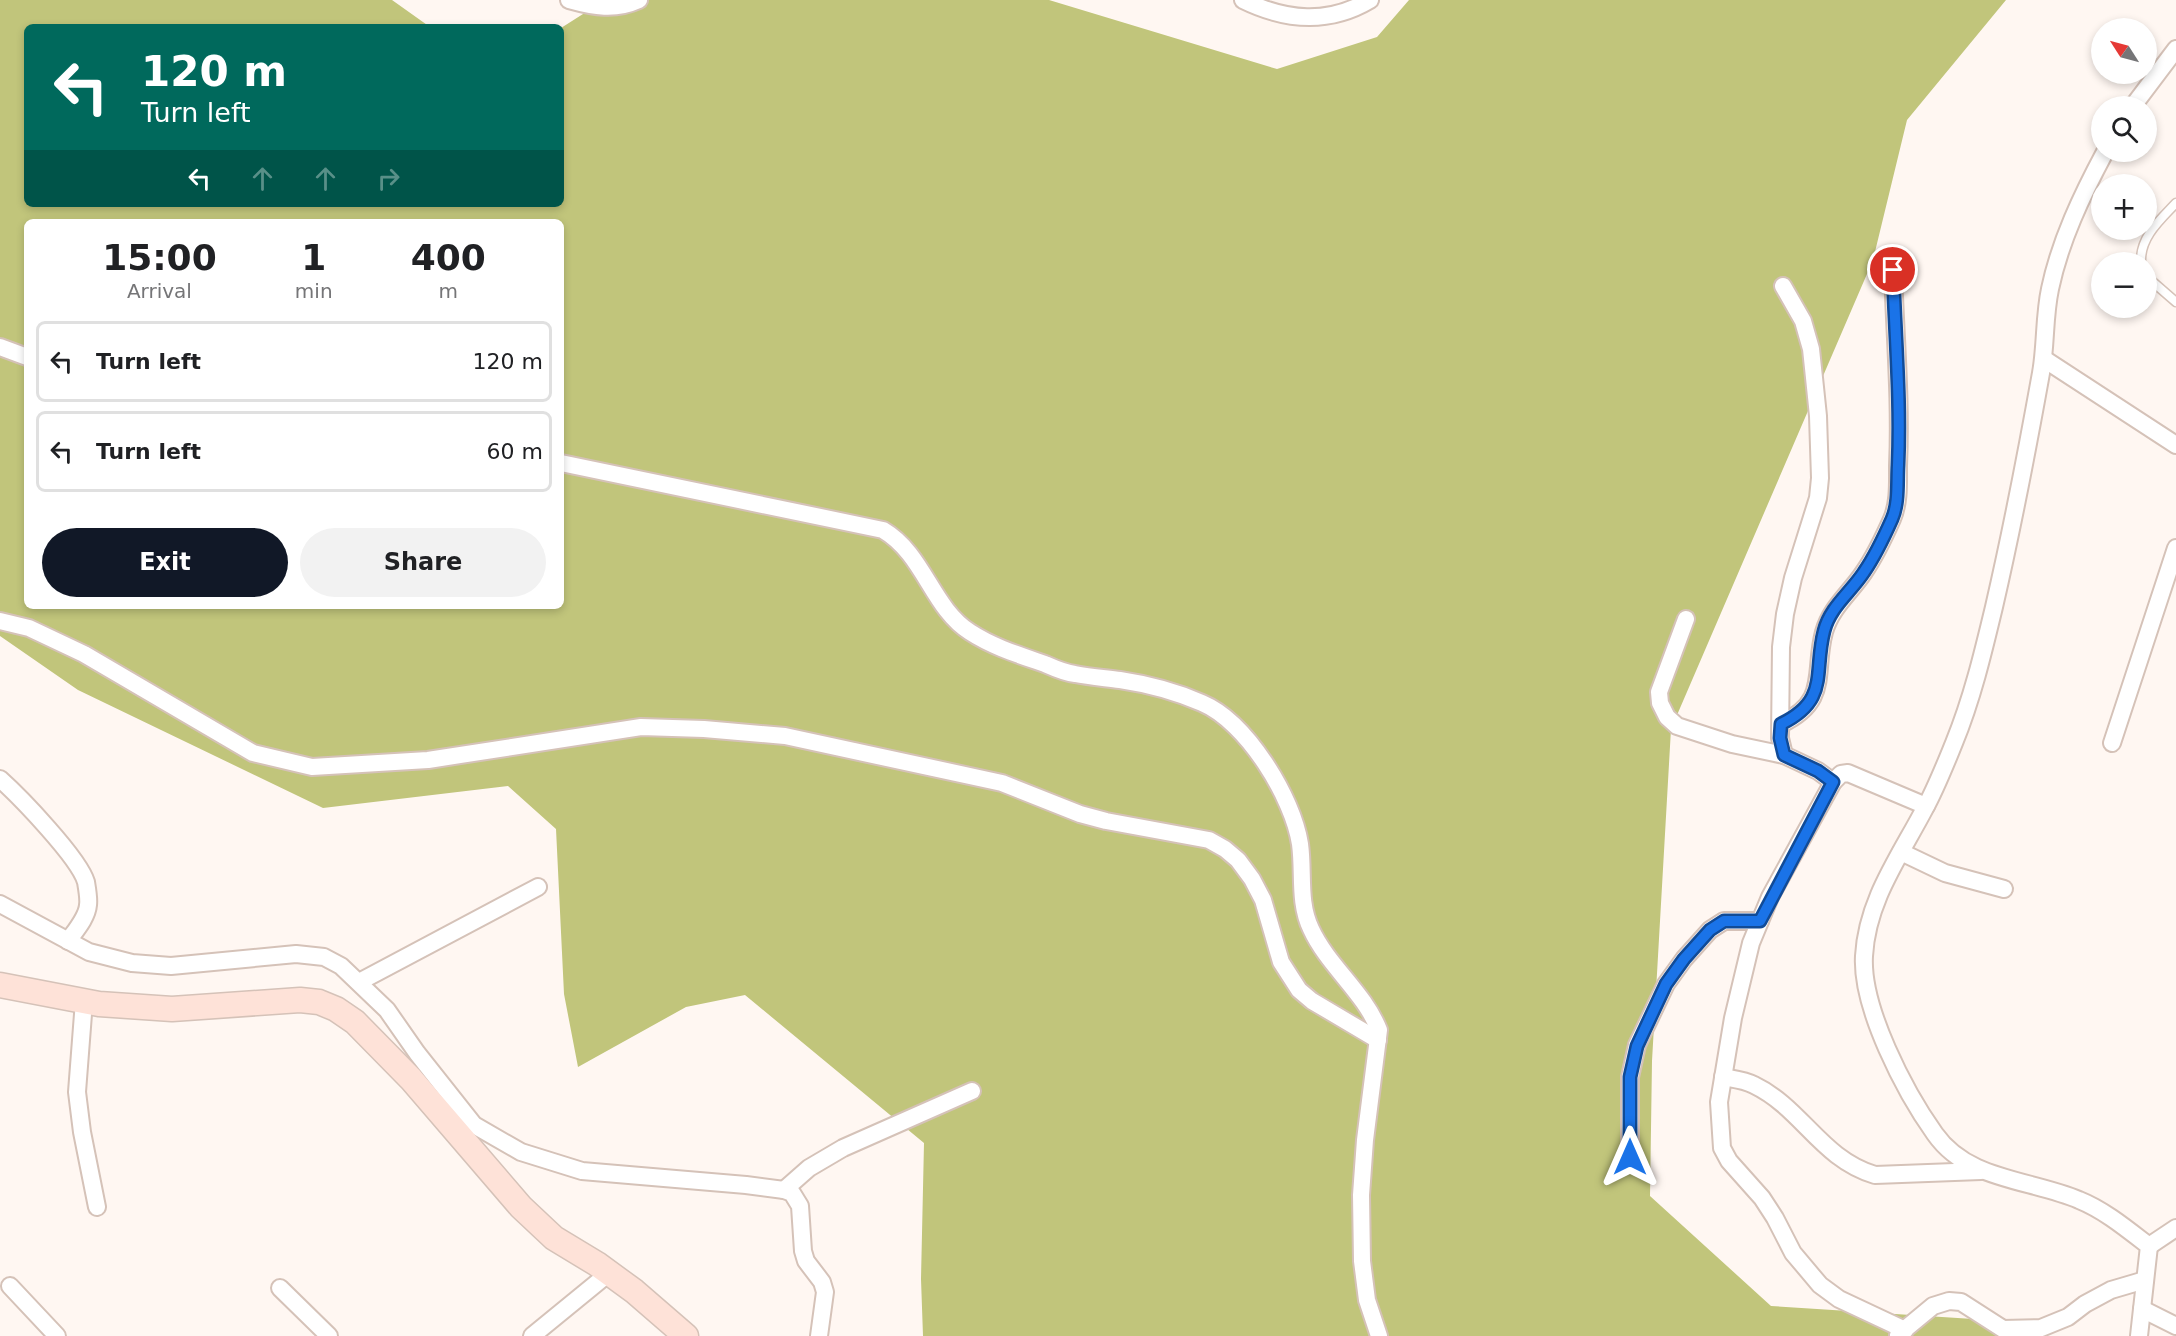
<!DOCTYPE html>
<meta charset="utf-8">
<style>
body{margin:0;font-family:"DejaVu Sans",sans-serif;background:#f2f2f2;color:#202124;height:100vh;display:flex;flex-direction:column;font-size:22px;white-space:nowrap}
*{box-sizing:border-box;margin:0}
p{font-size:20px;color:#757577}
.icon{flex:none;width:33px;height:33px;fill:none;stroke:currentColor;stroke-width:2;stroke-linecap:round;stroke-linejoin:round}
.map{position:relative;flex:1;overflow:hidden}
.side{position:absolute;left:24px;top:219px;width:540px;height:390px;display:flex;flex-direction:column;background:#fff;border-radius:9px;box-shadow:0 3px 9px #0003}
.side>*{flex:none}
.hud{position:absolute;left:24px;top:24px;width:540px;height:183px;border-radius:9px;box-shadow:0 3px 9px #0003;background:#00695c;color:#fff;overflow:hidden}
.needle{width:39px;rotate:306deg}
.controls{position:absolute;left:2091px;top:18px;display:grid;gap:12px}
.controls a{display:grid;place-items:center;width:66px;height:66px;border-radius:50%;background:#fff;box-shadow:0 3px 9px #0003;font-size:30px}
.pin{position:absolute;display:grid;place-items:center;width:51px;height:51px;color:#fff;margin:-26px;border:3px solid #fff;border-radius:50%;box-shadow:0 2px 6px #0007}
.me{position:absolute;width:66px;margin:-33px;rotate:0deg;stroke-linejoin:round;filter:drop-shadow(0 0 4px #0008)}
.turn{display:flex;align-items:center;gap:21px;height:126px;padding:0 18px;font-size:27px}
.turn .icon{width:78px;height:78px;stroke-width:2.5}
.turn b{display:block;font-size:42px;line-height:51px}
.lanes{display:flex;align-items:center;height:57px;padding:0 18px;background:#0003;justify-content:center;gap:30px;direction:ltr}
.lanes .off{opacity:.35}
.eta{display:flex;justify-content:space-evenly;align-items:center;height:102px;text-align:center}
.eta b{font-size:36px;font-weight:600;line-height:42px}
.action{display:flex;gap:12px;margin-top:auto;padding:12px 18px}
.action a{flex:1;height:69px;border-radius:36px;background:#111827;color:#fff;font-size:24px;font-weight:600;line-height:69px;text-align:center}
.action a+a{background:#f2f2f2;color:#202124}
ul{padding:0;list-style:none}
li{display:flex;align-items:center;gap:18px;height:81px;margin:0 12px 9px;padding:0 6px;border:3px solid #e0e0e0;border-radius:9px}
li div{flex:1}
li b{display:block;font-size:22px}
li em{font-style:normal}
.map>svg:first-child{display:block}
.forest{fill:#c1c57b;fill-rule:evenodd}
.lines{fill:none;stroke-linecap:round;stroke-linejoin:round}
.lane-casing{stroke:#d5c2b8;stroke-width:11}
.street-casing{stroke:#d5c2b8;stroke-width:20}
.secondary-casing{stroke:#d5c2b8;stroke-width:27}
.lane{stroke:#fff;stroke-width:8}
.street{stroke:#fff;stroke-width:16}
.secondary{stroke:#fee2d8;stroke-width:24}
.route-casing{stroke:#114b97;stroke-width:15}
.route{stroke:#1a73e8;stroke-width:10}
</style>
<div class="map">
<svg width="2176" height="1336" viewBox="0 0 2176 1336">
<rect width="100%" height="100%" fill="#fff7f2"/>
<path class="forest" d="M0,0H392L430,27H27V204H561V28L605,0H1049L1277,69L1377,37L1409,0H2006L1907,120L1873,260L1671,729L1652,1061L1650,1196L1771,1306L2020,1322L2022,1336H923L921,1279L924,1143L745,995L686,1007L578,1067L564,994L556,829L508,786L323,808L78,690L0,636ZM27,222H561V606H27Z"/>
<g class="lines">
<defs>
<g id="lane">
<path d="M2141,262C2140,237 2160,220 2176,203"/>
<polyline points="2146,276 2176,302"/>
</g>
<g id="street">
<path d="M569,0C594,7 615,11 639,0"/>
<path d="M1243,0C1286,21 1328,25 1370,0"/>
<polyline points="2133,106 2176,49"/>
<path d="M2105,152C2082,195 2060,241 2050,289C2044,317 2046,345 2041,373C2027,451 2012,529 1994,607C1983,653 1972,699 1954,743C1945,765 1936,788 1925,808C1900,856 1867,900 1864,956C1861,1008 1905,1092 1935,1134C1968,1181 2030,1179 2079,1200C2104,1210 2127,1229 2149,1246L2139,1336"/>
<polyline points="1783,286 1803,321 1811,349 1818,416 1820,478 1818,498 1793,578 1785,614 1781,647 1780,738 1784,755"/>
<polyline points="0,347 27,357"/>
<polyline points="2044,359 2176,445"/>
<path d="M561,463L883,530C924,554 932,608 970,632C993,647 1019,655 1045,664C1054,668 1065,673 1075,674C1090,677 1105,678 1120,680C1147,684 1177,692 1202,703C1247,722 1293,798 1300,844C1304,873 1298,902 1311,929C1328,966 1364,992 1379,1030L1365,1140L1361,1195L1362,1261L1367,1300L1379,1336"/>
<polyline points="1686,619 1659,692 1660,703 1667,717 1677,726 1732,744 1784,755 1818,771 1833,782"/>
<polyline points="0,621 29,628 84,654 253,753 312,767 428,760 641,727 704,729 785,736 1002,783 1080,814 1106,821 1209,840 1225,849 1238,860 1252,879 1263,900 1281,962 1299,990 1312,1001 1378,1040"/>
<path d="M1781,724C1830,701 1813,673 1824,632C1831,607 1851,592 1864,572C1875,556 1884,537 1892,519C1899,503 1898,483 1898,466C1901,401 1895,335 1893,270"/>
<polyline points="2112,743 2176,548"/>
<path d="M0,779C20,797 79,858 86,882C87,888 89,899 88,905C87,918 75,931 68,941"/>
<polyline points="1901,852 1945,873 2004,889"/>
<polyline points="0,904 89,952 132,963 171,966 296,954 324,957 341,966 387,1010 417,1053 474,1125 521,1152 582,1171 746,1185 784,1190 792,1193 800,1206 803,1251 806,1261 822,1282 825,1292 819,1336"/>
<polyline points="359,982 538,887"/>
<polyline points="84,1001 77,1092 82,1132 97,1207"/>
<path d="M1723,1077C1734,1079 1745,1080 1754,1085C1802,1108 1821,1159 1875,1175L1981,1171"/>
<polyline points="1630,1157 1630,1077 1637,1045 1666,984 1684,959 1710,930 1724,921 1760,921"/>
<polyline points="784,1190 809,1168 843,1148 972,1091"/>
<polyline points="2149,1246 2176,1228"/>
<polyline points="10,1286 57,1336"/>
<polyline points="280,1288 329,1336"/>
<polyline points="2142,1309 2176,1326"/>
<polyline points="1905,1330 1839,1299 1820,1285 1793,1253 1775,1218 1762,1198 1729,1161 1722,1148 1719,1102 1733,1018 1751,943 1770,897 1833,782 1841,774 1848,773 1926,806"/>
<polyline points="1898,1335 1933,1306 1949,1301 1961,1302 2003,1329 2041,1328 2068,1317 2085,1304 2111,1290 2145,1280"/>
<polyline points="532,1336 609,1273"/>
</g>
<polyline id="secondary" points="0,985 99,1004 172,1009 300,1000 319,1002 336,1009 355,1022 411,1079 521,1207 554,1238 597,1264 634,1291 686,1336"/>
</defs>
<use href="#lane" class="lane-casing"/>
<use href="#street" class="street-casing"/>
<use href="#secondary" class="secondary-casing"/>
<use href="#lane" class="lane"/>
<use href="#street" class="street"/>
<use href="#secondary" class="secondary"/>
</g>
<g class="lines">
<defs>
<path id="route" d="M1630,1157V1077L1637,1046L1666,984L1684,959L1710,930L1724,921H1760L1833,782L1818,771L1784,755L1780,738L1781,724C1830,700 1813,673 1824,631C1830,607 1851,592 1864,572C1875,556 1884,537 1892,519C1899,503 1897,483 1898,465C1901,401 1895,335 1893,270"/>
</defs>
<use href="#route" class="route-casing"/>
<use href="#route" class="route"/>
</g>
</svg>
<div class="controls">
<a><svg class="needle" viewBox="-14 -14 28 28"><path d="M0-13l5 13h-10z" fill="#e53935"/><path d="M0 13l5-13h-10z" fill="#757577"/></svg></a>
<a><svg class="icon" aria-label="search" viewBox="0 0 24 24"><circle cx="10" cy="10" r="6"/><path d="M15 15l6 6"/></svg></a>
<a>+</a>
<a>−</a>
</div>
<div class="pin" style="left:1893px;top:270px;background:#d93025"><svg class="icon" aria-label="arrive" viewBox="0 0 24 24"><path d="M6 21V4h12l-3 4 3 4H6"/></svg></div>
<svg class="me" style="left:1630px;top:1157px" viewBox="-20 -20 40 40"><path d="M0-17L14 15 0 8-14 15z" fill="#1a73e8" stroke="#fff" stroke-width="4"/></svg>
<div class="hud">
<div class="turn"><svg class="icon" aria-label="left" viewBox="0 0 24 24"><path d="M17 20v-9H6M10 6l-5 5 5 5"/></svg><div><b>120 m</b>Turn left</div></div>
<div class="lanes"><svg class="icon" aria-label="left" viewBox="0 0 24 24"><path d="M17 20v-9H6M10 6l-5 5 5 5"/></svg><svg class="icon off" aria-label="ahead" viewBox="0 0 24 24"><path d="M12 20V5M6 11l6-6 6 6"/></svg><svg class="icon off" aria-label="ahead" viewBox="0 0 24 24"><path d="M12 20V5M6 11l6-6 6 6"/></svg><svg class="icon off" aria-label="right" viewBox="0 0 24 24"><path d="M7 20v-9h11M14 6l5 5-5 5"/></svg></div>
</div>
<section class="side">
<div class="eta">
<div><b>15:00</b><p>Arrival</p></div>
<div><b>1</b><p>min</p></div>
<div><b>400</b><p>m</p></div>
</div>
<ul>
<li><svg class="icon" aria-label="left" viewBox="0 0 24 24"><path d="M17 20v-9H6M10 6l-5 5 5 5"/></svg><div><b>Turn left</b></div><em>120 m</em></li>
<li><svg class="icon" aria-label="left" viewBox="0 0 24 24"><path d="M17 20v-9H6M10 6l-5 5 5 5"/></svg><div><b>Turn left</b></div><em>60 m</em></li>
</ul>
<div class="action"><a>Exit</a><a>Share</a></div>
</section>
</div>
